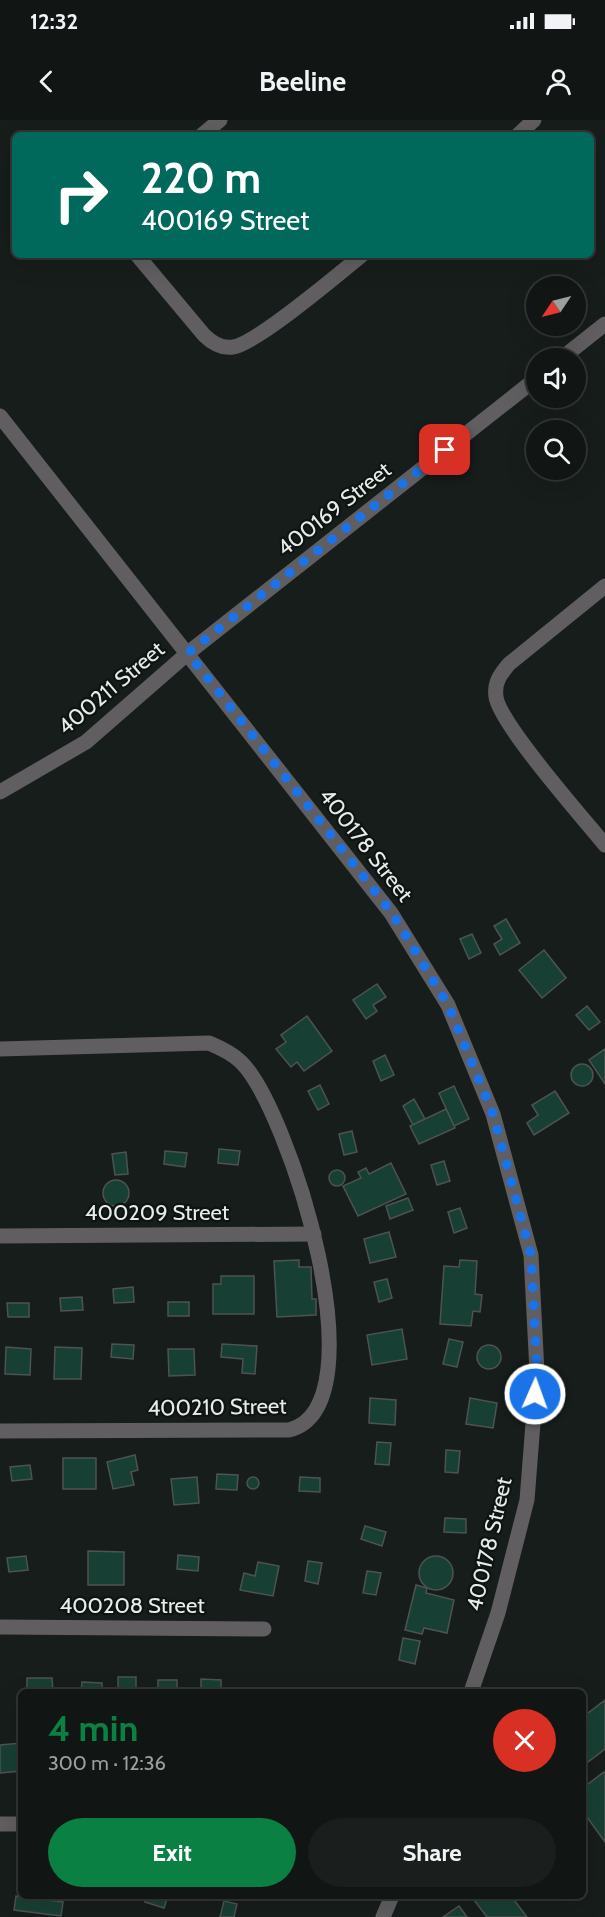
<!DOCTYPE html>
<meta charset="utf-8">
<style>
body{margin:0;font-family:Cabin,sans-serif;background:#1a1f1d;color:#f1f3f6;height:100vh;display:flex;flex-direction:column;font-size:22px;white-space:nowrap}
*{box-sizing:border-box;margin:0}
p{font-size:20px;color:#9c9fa0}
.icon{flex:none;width:33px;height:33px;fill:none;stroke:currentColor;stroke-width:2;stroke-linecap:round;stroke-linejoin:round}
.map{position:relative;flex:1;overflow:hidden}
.sheet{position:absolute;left:18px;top:1569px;width:568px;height:210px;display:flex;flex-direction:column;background:#111614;border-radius:9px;box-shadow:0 6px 24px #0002,0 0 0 2px #303534}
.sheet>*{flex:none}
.guide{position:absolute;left:12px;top:12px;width:582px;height:126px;border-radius:9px;box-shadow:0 6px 24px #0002,0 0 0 2px #303534;background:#00695c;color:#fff;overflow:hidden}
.needle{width:39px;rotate:235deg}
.buttons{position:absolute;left:526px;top:156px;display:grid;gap:12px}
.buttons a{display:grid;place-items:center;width:60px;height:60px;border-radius:50%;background:#111614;box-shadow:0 6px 24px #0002,0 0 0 2px #303534;font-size:30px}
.pin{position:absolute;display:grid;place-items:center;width:51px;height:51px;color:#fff;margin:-26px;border-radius:12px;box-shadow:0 3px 9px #0006}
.me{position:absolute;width:66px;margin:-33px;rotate:2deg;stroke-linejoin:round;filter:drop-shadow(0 0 4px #0008)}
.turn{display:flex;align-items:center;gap:21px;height:126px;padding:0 30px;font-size:27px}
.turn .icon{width:78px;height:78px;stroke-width:2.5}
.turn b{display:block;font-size:42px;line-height:51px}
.round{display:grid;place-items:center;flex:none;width:63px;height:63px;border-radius:32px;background:#1a1f1d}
.overview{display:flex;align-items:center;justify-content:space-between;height:102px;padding:0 30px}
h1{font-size:36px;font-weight:700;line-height:45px;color:#0b8043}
.cta{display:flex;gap:12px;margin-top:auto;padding:12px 30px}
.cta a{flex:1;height:69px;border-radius:36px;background:#0b8043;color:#fff;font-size:24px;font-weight:700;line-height:69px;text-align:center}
.cta a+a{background:#1a1f1d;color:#f1f3f6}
.status{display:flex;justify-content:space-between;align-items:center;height:42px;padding:0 30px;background:#111614;direction:ltr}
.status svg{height:16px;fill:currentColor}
header{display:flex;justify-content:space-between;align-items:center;height:78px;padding:0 30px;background:#111614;font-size:27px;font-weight:700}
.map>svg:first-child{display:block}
.building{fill:#183f34;stroke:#4c5350;stroke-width:1.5}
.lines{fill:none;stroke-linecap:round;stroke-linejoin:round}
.minor{stroke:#605e60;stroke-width:15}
.route{stroke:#1a73e8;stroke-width:10;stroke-dasharray:0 18}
.labels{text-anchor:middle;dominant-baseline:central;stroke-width:4.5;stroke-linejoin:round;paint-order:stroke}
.street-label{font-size:22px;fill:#e7ebe9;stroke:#0e1412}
</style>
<div class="status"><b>12:32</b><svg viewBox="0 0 49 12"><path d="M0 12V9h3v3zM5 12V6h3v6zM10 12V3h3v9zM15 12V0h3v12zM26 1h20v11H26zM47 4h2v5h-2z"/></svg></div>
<header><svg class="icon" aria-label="back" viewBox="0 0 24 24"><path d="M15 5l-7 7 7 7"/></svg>Beeline<svg class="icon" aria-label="person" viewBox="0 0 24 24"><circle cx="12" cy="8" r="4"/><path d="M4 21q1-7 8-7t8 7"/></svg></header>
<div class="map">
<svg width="605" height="1797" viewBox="0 0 605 1797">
<rect width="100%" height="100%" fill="#171d1b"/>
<g class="building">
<polygon points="506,799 520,823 500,835 494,824 502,819 494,806"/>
<polygon points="472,814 481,833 469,839 460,819"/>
<polygon points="544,830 566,858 542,878 519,850"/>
<polygon points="377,864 386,877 373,885 377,891 366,899 353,880"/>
<polygon points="587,886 600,902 589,910 576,895"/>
<polygon points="307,896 332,931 304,951 297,942 291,947 276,929 286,922 281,915"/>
<polygon points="605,929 605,964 589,940"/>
<polygon points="385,935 394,955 381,961 373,941"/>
<circle cx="582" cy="955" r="11"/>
<polygon points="320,965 329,984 318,990 308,971"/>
<polygon points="454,966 469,999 454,1006 439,973"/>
<polygon points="555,971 569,993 534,1015 527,1003 538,995 532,985"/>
<polygon points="414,979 425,999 413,1005 403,986"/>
<polygon points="446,989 455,1008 419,1024 410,1006"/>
<polygon points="352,1011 357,1032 344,1035 339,1014"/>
<polygon points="219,1029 240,1031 238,1045 218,1043"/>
<polygon points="165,1031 187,1033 185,1047 164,1044"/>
<polygon points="126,1032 128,1054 115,1055 112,1034"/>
<polygon points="444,1041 450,1061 437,1065 431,1045"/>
<polygon points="391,1043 406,1074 358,1096 343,1066 361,1058 358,1052 366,1048 369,1054"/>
<circle cx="337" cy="1058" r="8"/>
<circle cx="116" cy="1073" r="13"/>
<polygon points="408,1078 413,1090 390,1099 386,1086"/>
<polygon points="460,1088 467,1108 454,1113 448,1092"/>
<polygon points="389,1112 396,1137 370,1143 364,1119"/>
<polygon points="299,1140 299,1147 311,1147 312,1179 316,1179 316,1195 277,1197 274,1141"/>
<polygon points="460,1140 477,1141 475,1174 482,1175 480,1192 473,1191 471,1206 440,1204 444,1146 459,1147"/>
<polygon points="221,1156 254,1156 254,1194 213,1194 213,1164 221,1164"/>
<polygon points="387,1159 392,1178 379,1182 374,1162"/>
<polygon points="133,1167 134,1182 114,1183 113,1169"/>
<polygon points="82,1177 83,1190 61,1191 60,1178"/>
<rect x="168" y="1182" width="21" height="14"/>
<polygon points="7,1183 29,1183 29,1197 8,1197"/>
<polygon points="402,1209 407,1239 372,1245 367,1215"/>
<polygon points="449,1219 463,1222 457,1247 443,1244"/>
<polygon points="112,1224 134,1225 133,1239 111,1237"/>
<polygon points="222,1224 257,1226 255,1254 242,1253 243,1239 221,1237"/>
<circle cx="489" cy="1237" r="12"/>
<polygon points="6,1227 31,1229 30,1255 5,1254"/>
<polygon points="55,1227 82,1228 81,1259 54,1259"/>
<polygon points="168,1229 194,1229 195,1255 169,1256"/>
<polygon points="370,1278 396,1280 395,1305 369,1303"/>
<polygon points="470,1278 497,1283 493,1308 466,1304"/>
<polygon points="377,1322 391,1323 389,1345 375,1344"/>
<polygon points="446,1330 460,1331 458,1353 445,1352"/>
<polygon points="135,1335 138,1350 131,1352 134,1365 113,1369 107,1342"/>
<rect x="63" y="1338" width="33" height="31"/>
<polygon points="30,1345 32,1359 12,1361 10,1347"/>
<polygon points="217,1354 238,1355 237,1370 216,1369"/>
<circle cx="253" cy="1363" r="6"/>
<polygon points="197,1357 199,1383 174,1385 171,1359"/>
<polygon points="300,1357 320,1358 320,1372 299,1371"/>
<polygon points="445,1398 466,1399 466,1413 444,1412"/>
<polygon points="365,1406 386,1412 382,1426 361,1419"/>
<polygon points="88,1431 124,1432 124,1465 88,1465"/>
<polygon points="178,1435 199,1437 198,1451 177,1449"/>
<polygon points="26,1436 28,1450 9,1452 7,1438"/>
<circle cx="436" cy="1453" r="17"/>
<polygon points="308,1441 322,1443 318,1464 305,1461"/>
<polygon points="258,1442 279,1446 273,1476 240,1470 244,1453 255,1456"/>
<polygon points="367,1451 381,1453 376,1475 363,1473"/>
<polygon points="416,1465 427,1468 426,1473 454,1480 447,1513 424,1508 422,1514 405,1510"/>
<polygon points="403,1518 420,1521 415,1544 399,1540"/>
<rect x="118" y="1557" width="18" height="15"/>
<polygon points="27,1558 52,1558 53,1572 27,1572"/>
<polygon points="201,1559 221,1560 221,1572 201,1572"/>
<rect x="158" y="1560" width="19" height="12"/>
<polygon points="82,1562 102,1563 102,1572 81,1572"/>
<polygon points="605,1580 605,1629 584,1645 584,1596"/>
<polygon points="21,1623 21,1651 0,1653 0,1625"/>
<polygon points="604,1652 605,1654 605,1722 584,1693 584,1667"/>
<polygon points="16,1776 63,1782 61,1796 14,1790"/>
<polygon points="146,1776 168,1776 164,1788 145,1782"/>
<polygon points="471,1776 511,1776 527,1797 487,1797"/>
<polygon points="224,1781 237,1784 234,1797 220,1797"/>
<polygon points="459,1786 467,1797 443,1797"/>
</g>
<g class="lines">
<g class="minor">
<polyline points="202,15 220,0"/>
<polyline points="518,15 534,0"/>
<path d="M137,135L204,215C212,223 221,229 233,227C256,224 340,153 362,135"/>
<polyline points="562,238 605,204"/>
<polyline points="0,296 391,793 448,885 493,994 531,1135 537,1252 527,1380 498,1493 471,1572"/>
<path d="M605,466L509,544C500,555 494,562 496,577C500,604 583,698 605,725"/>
<polyline points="0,672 86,622 188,533 537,258"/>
<path d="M0,929L209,923C221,928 232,933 241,942C289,989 383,1287 289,1310L0,1311"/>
<polyline points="0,1116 314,1114"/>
<polyline points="0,1507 264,1509"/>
<polyline points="0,1704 21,1704"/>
<polyline points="383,1797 392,1776"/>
</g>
</g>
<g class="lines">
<polyline class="route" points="445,330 188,533 392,793 448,885 493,994 531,1135 537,1252 535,1274"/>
</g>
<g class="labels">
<g class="street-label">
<text transform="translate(334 389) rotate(-38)">400169 Street</text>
<text transform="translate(111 568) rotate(-40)">400211 Street</text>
<text transform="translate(366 725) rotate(52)">400178 Street</text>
<text x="157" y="1092">400209 Street</text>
<text transform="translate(217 1287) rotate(-1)">400210 Street</text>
<text transform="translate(489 1424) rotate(-77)">400178 Street</text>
<text x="132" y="1485">400208 Street</text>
</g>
</g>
</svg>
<div class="buttons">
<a><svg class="needle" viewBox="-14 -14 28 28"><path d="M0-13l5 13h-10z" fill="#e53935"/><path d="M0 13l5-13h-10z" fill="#9c9fa0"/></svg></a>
<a><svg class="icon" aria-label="sound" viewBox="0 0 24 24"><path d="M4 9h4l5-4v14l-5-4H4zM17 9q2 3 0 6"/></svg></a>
<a><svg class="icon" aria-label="search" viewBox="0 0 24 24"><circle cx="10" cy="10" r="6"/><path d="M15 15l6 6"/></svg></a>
</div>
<div class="pin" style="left:445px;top:330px;background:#d93025"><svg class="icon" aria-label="arrive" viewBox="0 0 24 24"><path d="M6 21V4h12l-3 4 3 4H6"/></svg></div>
<svg class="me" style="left:535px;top:1274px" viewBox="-20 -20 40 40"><circle r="17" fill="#1a73e8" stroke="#fff" stroke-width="3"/><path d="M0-11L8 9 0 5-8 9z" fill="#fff"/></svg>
<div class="guide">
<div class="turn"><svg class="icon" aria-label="right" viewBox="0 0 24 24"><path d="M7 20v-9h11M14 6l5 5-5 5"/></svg><div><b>220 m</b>400169 Street</div></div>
</div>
<section class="sheet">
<div class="overview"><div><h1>4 min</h1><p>300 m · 12:36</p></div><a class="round" style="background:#d93025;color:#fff"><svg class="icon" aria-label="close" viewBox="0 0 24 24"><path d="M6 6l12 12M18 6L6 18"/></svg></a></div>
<div class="cta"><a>Exit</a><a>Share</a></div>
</section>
</div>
